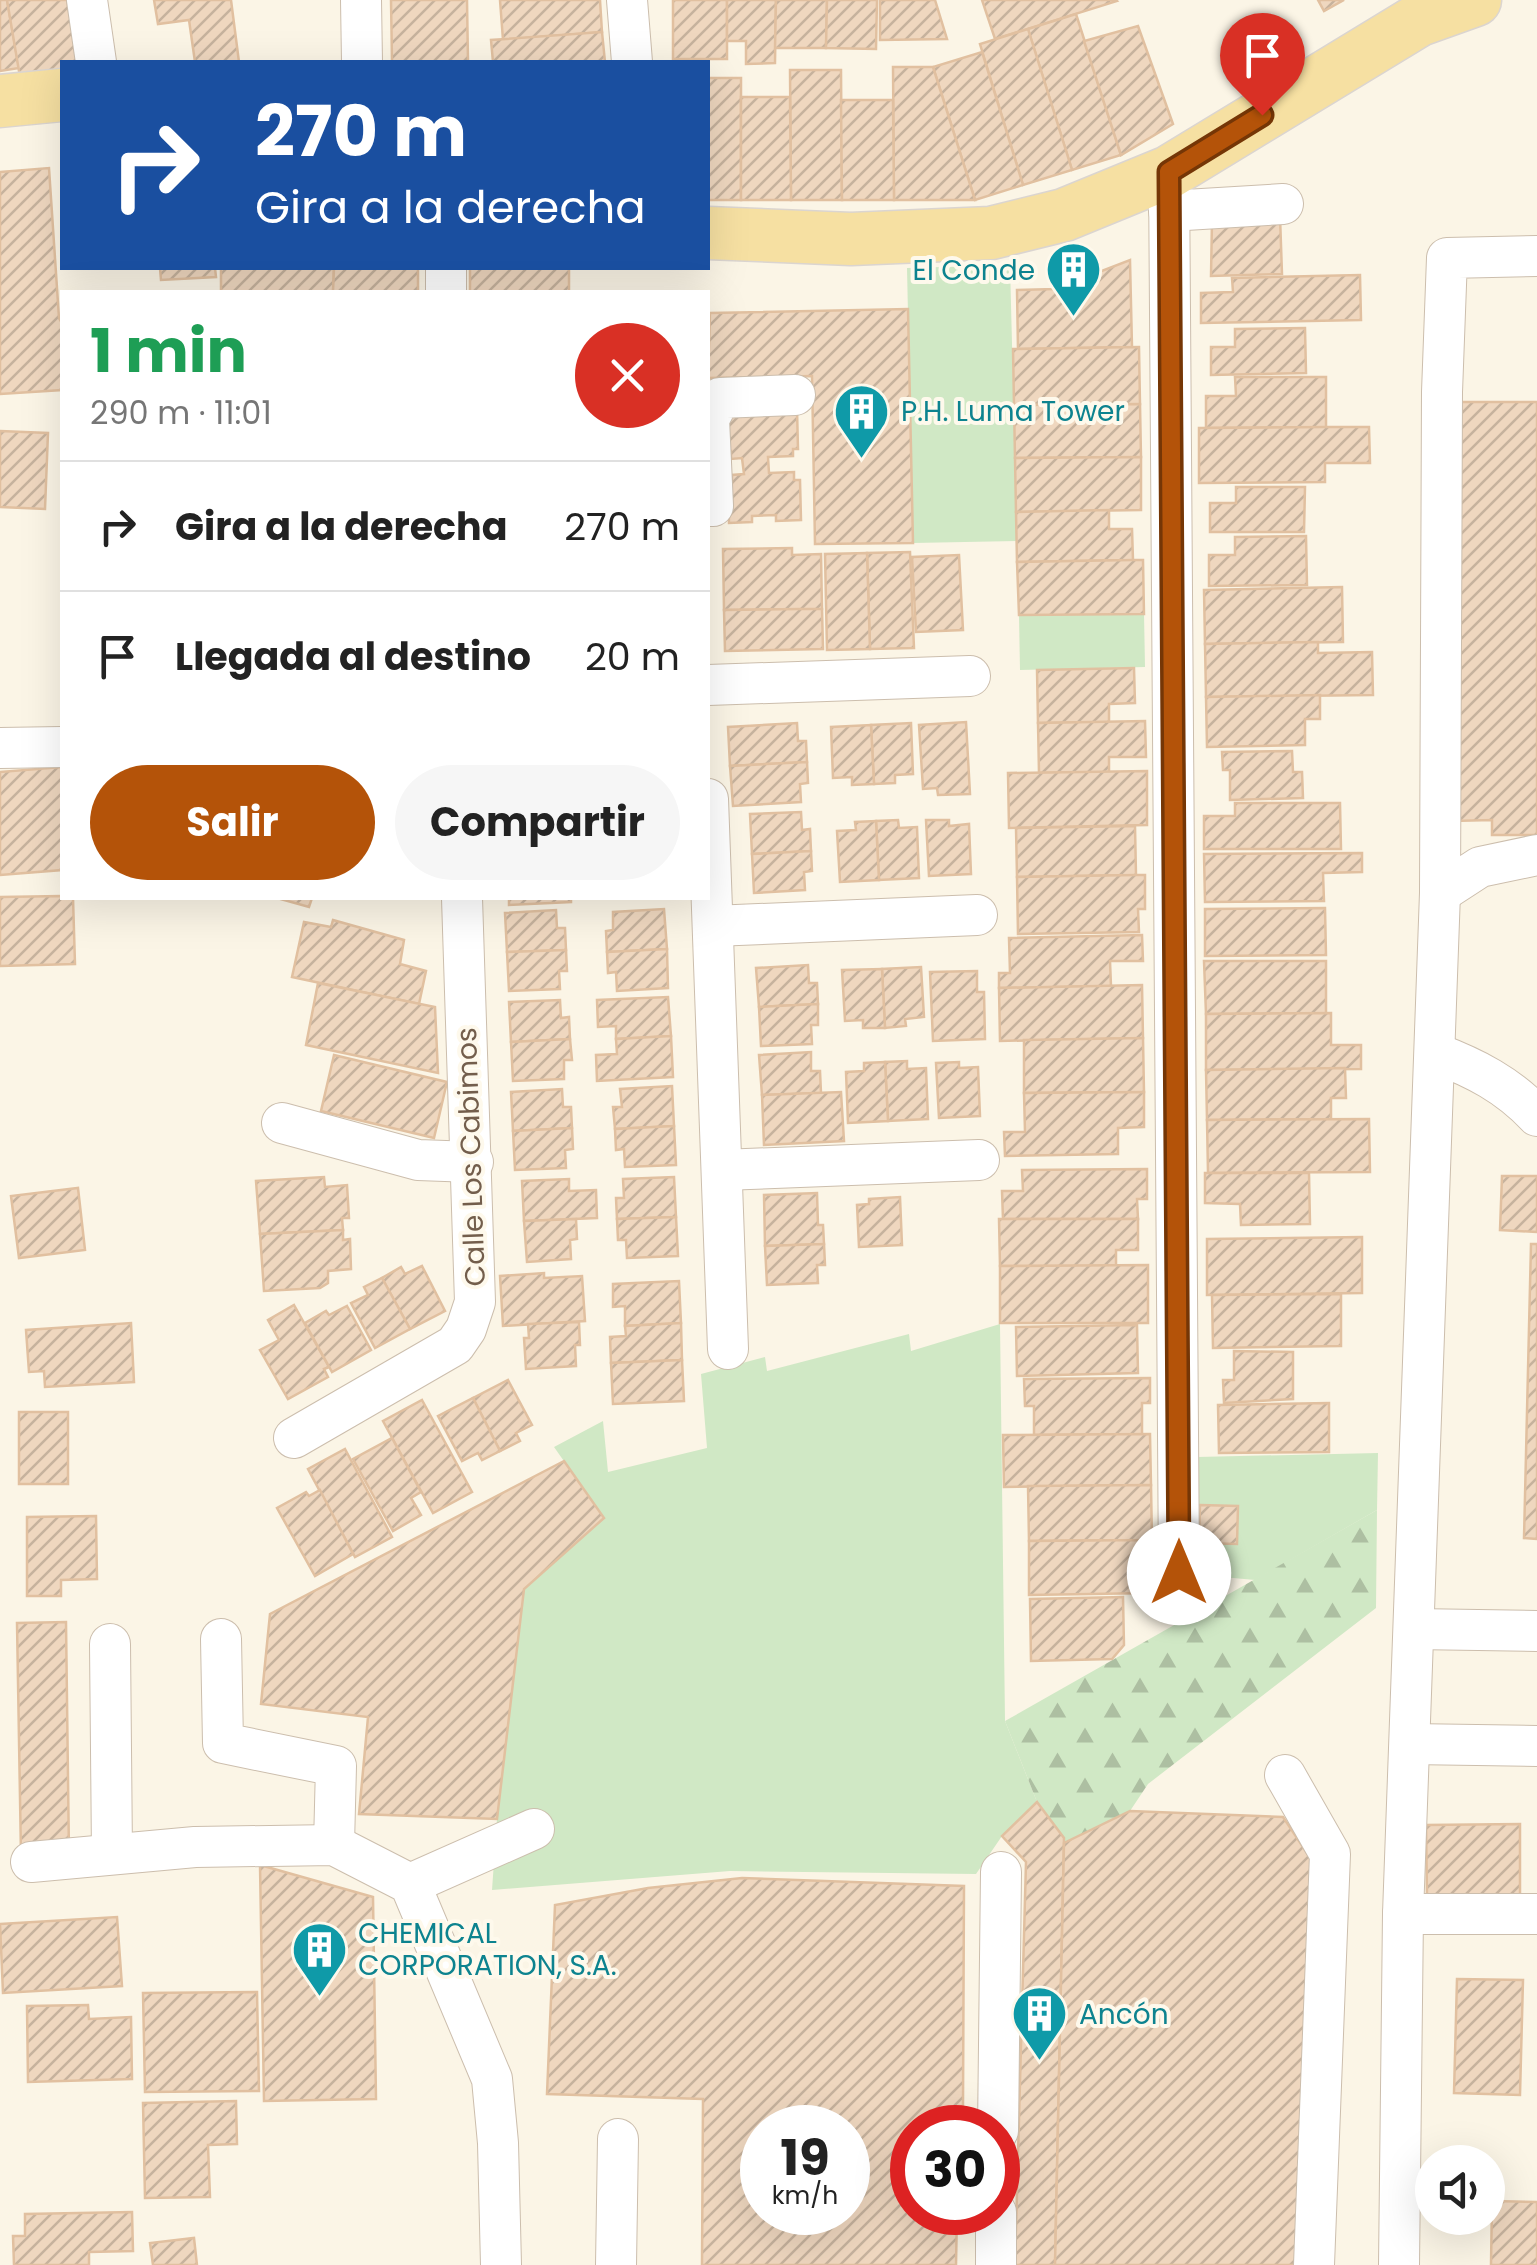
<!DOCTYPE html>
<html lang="es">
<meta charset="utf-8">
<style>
body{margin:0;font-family:Poppins,sans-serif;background:#f6f6f6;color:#222;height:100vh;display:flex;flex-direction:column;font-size:38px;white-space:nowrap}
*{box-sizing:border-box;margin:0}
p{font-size:32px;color:#767676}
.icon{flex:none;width:55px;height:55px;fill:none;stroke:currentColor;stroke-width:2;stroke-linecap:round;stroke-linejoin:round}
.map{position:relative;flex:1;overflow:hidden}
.panel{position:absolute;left:60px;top:290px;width:650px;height:610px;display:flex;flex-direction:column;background:#fff;border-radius:0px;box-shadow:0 10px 40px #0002}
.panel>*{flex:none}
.top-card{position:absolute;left:60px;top:60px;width:650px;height:210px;border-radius:0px;box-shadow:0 10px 40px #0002;background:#1a4fa0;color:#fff;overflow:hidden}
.buttons{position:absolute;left:1415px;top:2145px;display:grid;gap:20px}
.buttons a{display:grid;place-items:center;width:90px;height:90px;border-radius:50%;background:#fff;box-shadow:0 10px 40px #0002;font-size:50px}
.speed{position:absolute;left:740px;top:2105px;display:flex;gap:20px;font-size:50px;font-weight:700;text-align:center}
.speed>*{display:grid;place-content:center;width:130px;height:130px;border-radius:50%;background:#fff;box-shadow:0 10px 40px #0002;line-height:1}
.speed small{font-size:25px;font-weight:400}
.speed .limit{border:15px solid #d22;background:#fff;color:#111}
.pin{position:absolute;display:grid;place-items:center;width:85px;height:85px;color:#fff;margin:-102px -42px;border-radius:50% 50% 50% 0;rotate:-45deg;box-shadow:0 0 10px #0007}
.pin .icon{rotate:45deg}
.me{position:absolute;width:110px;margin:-55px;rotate:0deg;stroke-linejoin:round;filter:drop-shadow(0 0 8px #0008)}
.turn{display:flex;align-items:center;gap:35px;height:210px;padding:0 30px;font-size:45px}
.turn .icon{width:130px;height:130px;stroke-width:2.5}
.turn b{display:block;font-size:70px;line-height:85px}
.round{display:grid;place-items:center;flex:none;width:105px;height:105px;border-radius:52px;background:#f6f6f6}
.overview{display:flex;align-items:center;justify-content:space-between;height:170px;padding:0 30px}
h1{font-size:60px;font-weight:700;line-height:75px;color:#1e9e55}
.primary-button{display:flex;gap:20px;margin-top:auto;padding:20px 30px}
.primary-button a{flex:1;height:115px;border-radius:60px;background:#b45309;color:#fff;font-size:40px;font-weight:700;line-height:115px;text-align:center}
.primary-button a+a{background:#f6f6f6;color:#222}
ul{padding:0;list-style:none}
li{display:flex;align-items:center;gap:30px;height:130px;padding:0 30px;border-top:2px solid #e0e0e0}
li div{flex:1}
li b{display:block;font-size:38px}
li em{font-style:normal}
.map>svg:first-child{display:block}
.green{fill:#d0e8c5}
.forest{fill:url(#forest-firs)}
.building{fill:url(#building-hatch);stroke:#e1c0a0;stroke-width:2.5;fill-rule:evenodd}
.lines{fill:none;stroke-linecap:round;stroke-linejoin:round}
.minor-casing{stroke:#ccbead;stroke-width:42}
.major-casing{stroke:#dbd5d0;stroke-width:55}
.minor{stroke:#fff;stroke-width:40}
.major{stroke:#f6e0a2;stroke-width:52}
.route-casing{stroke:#753606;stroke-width:25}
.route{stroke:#b45309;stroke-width:18}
.labels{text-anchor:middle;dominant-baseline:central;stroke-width:8;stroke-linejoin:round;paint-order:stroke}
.culture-label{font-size:28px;fill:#0d838f;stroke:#fef9ec;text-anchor:start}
.street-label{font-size:28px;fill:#735e4c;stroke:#fef9ec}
</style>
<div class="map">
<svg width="1537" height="2265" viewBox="0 0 1537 2265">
<defs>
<pattern id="forest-firs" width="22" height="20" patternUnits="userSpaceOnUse" patternTransform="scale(2.5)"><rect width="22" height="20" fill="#d0e8c5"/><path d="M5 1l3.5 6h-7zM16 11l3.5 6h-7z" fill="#adbfa2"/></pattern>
<pattern id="building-hatch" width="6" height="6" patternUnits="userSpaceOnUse" patternTransform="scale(2.5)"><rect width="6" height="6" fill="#efd7bf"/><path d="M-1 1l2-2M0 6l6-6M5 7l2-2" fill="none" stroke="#c6b29d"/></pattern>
</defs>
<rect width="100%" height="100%" fill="#fbf5e6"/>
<g class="green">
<polygon points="1010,265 1017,541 913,543 907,268"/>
<polygon points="1144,614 1145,667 1020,670 1019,615"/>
<polygon points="1000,1324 1005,1721 1037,1802 1002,1836 976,1874 730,1871 492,1890 497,1819 524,1589 604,1518 554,1447 603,1421 608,1472 707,1448 701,1374 765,1357 767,1371 909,1334 911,1351"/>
<polygon points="1378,1453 1377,1510 1255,1580 1211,1576 1199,1543 1197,1457"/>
</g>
<polygon class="forest" points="1377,1510 1376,1608 1148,1784 1130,1811 1064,1843 1064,1838 1037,1802 1005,1721"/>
<g class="building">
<polygon points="0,0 7,0 19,68 0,71"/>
<polygon points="7,0 67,0 78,62 62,62 62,70 20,77"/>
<polygon points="154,0 231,0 239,62 195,62 189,20 158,24"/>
<polygon points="391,0 467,0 468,62 392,62"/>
<polygon points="500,0 600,0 602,32 503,40"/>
<rect x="673" y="0" width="54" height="59"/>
<polygon points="727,0 776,0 775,63 746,64 746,41 727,41"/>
<polygon points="776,0 827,0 826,48 775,48"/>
<polygon points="827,0 877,0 876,49 826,48"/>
<polygon points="880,0 935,0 947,39 880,40"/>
<polygon points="982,0 1116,0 1117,1 995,39"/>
<polygon points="1318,0 1344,0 1324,11"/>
<polygon points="1076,14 1121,155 1072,170 1028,29"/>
<polygon points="1138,26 1173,124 1121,155 1084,41"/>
<polygon points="1028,29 1072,170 1023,185 980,44"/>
<polygon points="602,32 605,62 493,62 491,40"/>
<polygon points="982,52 1023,185 975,200 933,67"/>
<polygon points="893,67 933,67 975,200 894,200"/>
<polygon points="790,70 841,70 842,200 791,200"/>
<rect x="708" y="78" width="33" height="122"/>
<polygon points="741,97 790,97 791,200 741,200"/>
<polygon points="841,100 893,100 894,200 842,200"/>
<polygon points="49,168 59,318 62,323 62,390 0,394 0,172"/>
<polygon points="1280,216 1282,274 1211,276 1212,220"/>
<polygon points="1130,260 1132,347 1018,349 1017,290 1055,289"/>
<polygon points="160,268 215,268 216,277 161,280"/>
<polygon points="221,268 334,268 333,292 221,292"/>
<polygon points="334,268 418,268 418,292 333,292"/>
<rect x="470" y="268" width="99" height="24"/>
<polygon points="1360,275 1361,320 1201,323 1201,293 1233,292 1232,278"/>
<polygon points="908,309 913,543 815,544 812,376 708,378 710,313"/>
<polygon points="1305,328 1306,373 1211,375 1211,347 1235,347 1235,329"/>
<polygon points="1139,347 1140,404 1014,405 1013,349"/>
<polygon points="1235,377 1326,377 1326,427 1206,428 1206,396 1236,396"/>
<polygon points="1452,402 1537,402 1537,835 1492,835 1492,820 1453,821"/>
<polygon points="1140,404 1141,457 1015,458 1014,405"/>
<polygon points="797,409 798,449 793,449 793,456 768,457 769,473 794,472 794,480 800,480 801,520 776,521 776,515 752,516 752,522 729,523 728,483 732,483 732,475 744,474 742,458 731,459 731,451 727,451 725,412"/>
<polygon points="1326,427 1369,427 1370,463 1325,463 1325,482 1199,483 1199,428"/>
<polygon points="0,431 48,433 45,509 0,507"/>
<polygon points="1141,457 1141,510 1016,512 1015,458"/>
<polygon points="1236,487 1305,487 1304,532 1210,532 1210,503 1236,503"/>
<polygon points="1109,510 1109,529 1132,529 1133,560 1017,562 1016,512"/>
<polygon points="1306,536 1307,585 1209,586 1209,555 1235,555 1235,537"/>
<polygon points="792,548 792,555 821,554 822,609 724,610 723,549"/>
<polygon points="910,552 914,648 870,649 867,553"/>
<polygon points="867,553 870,649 827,650 825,554"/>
<polygon points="959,555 963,630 916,632 912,557"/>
<polygon points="1133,560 1143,560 1144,614 1019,615 1017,562"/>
<polygon points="1342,587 1343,642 1205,644 1204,590"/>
<polygon points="800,609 822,609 823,649 725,651 724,610"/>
<polygon points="1318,642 1318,653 1372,652 1373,695 1206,697 1205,644"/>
<polygon points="1134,668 1135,703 1109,704 1109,722 1038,723 1037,670"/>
<polygon points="1320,695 1320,719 1305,719 1305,745 1207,747 1206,697"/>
<polygon points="1145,721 1146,757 1109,757 1109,772 1039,773 1038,723"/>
<polygon points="966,722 970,794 938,795 937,788 923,789 919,725"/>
<polygon points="797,723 798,741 806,741 807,762 730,766 728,727"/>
<polygon points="911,723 913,774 895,775 895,783 874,784 871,725"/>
<polygon points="871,725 874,784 852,785 852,777 833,778 831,727"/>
<polygon points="1292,751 1293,772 1302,772 1303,798 1230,800 1230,770 1223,770 1222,752"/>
<polygon points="807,762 808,783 800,784 801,802 733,806 730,766"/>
<polygon points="62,767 62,870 0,875 0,772"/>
<polygon points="1147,771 1147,825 1009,828 1008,773"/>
<polygon points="1235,803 1340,803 1341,849 1204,849 1204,816 1235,816"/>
<polygon points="801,812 802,830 810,829 811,851 752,854 750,814"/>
<polygon points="898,820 899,828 917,827 919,878 879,880 876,821"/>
<polygon points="926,820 949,820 949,826 969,824 971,874 929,876"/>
<polygon points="876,821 879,880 840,882 837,831 856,830 855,822"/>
<polygon points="1135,826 1136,875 1017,877 1016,828"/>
<polygon points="811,851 812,871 804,872 805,890 754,893 752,854"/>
<polygon points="1362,853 1362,872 1323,873 1324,901 1205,902 1204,854"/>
<polygon points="1136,875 1145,875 1145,909 1138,909 1139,932 1018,934 1017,877"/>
<polygon points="62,896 73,898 75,964 0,966 0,897"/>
<polygon points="277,898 312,898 309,907"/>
<polygon points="509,898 571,898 571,902 509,905"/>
<polygon points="1325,908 1326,955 1205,956 1205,909"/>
<polygon points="664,909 667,949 607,952 606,931 613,930 613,912"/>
<polygon points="556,910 557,928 565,928 566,950 507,952 505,913"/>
<polygon points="333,920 404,940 400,964 426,971 419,1004 292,977 304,922 331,927"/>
<polygon points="1142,935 1143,961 1110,961 1111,986 999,988 999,973 1010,973 1009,938"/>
<polygon points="667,949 668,988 617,991 616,972 608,973 607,952"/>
<polygon points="566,950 567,971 559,971 560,989 509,991 507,952"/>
<polygon points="1204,961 1326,961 1326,1013 1206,1014"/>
<polygon points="808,965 809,983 817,983 818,1004 759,1007 756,968"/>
<polygon points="921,967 924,1017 905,1019 906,1026 885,1028 882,969"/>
<polygon points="882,969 885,1028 863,1028 863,1020 845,1021 842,970"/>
<polygon points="977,971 977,992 984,992 985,1039 933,1041 930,972"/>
<polygon points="318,983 435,1007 438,1073 306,1045"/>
<polygon points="1142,985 1143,1038 1000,1041 999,988"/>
<polygon points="668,997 671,1036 616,1039 616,1026 598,1027 597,1000"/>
<polygon points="560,1000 561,1018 569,1017 570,1039 511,1042 509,1002"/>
<polygon points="818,1004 818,1025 811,1025 812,1044 761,1046 759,1007"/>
<polygon points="1331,1013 1331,1045 1361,1045 1361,1069 1206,1070 1206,1014"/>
<polygon points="671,1036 673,1077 597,1081 596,1055 617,1054 616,1039"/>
<polygon points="1143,1038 1144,1092 1024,1093 1024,1040"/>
<polygon points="570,1039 572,1060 564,1060 564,1079 513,1081 511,1042"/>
<polygon points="811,1052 811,1071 820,1071 821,1093 762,1095 759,1055"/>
<polygon points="334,1055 447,1082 434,1138 321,1111"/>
<polygon points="907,1061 907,1069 926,1068 928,1119 888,1121 885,1062"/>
<polygon points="885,1062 888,1121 848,1123 846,1072 864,1071 864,1063"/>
<polygon points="959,1062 959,1068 978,1067 980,1116 939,1118 936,1063"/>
<polygon points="1345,1068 1346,1098 1331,1098 1331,1119 1207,1120 1206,1070"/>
<polygon points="672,1086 674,1126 615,1129 613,1107 622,1107 620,1089"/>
<polygon points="562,1089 563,1107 571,1107 572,1128 513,1131 511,1092"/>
<polygon points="841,1092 844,1141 764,1145 762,1095"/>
<polygon points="1144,1092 1144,1127 1118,1128 1118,1154 1005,1156 1004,1132 1025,1132 1024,1093"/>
<polygon points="1369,1119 1370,1172 1208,1173 1207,1120"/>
<polygon points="674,1126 676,1165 625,1167 624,1149 616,1150 615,1129"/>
<polygon points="572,1128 573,1149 565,1150 566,1168 515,1170 513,1131"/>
<polygon points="1147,1169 1147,1199 1137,1199 1138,1219 1003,1219 1002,1191 1023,1191 1022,1170"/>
<polygon points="1205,1173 1309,1173 1310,1224 1241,1225 1240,1204 1205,1203"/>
<polygon points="1502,1176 1537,1176 1537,1232 1500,1230"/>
<polygon points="324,1177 325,1187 347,1185 349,1218 342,1218 343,1230 260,1234 256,1181"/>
<polygon points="674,1177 676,1217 617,1219 616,1198 624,1198 623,1179"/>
<polygon points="569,1179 569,1191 596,1190 597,1218 524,1221 522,1181"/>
<polygon points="78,1188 85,1250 19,1258 11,1196"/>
<polygon points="817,1193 818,1225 823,1225 824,1244 765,1246 764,1195"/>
<polygon points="900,1197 902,1245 859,1247 857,1205 869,1204 869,1199"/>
<polygon points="676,1217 678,1256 627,1258 626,1240 618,1240 617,1219"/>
<polygon points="576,1219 577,1239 570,1240 571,1259 527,1262 524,1221"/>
<polygon points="999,1219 1138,1219 1138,1250 1116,1250 1116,1266 1000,1266"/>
<polygon points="343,1230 343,1240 350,1239 351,1269 328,1271 328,1283 320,1288 264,1291 260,1234"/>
<polygon points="1362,1237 1362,1293 1207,1295 1207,1239"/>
<polygon points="824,1244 825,1265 817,1265 818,1283 767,1285 765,1246"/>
<polygon points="1531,1244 1537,1244 1537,1539 1524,1538"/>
<polygon points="1148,1265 1148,1323 1000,1323 1000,1266"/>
<polygon points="422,1266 445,1311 410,1329 382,1278 401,1267 405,1274"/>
<polygon points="544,1273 544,1278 582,1276 585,1321 503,1326 500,1276"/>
<polygon points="382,1278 410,1329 375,1348 351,1303 368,1295 364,1287"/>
<polygon points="679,1281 681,1323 625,1326 625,1306 613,1307 613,1284"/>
<polygon points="1341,1294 1341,1346 1213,1348 1212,1295"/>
<polygon points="294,1305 329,1367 324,1369 328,1377 288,1399 260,1350 279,1340 268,1320"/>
<polygon points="347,1306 371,1350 332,1372 305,1323 326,1311 329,1315"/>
<polygon points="579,1322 580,1345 575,1345 576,1366 526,1369 524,1338 529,1338 528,1324"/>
<polygon points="131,1323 134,1382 45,1387 44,1371 29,1372 26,1330"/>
<polygon points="681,1323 682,1360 611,1363 610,1337 626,1336 625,1326"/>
<polygon points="1137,1325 1138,1373 1017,1376 1016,1327"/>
<polygon points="1234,1351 1293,1352 1293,1399 1224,1403 1223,1380 1234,1380"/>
<polygon points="682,1360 684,1401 613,1404 611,1363"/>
<polygon points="1150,1378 1150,1403 1142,1403 1142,1434 1034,1435 1034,1406 1025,1406 1024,1379"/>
<polygon points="508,1380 532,1425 516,1433 520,1441 500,1451 473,1398"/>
<polygon points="473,1398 500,1451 482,1460 478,1453 462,1461 438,1416"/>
<polygon points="422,1400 472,1492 433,1513 383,1421"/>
<polygon points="1329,1403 1329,1452 1219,1453 1218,1405"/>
<rect x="19" y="1412" width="49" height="72"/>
<polygon points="1150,1434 1151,1485 1004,1487 1003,1435"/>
<polygon points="392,1438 421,1492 411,1498 421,1515 393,1531 353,1459"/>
<polygon points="345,1449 392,1537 355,1557 308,1469"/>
<polygon points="564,1461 604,1518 524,1589 497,1819 359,1814 368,1717 261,1704 270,1614"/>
<polygon points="1151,1485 1152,1540 1029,1541 1028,1486"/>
<polygon points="320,1490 353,1554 315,1576 277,1508 306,1492 309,1496"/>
<polygon points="1200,1505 1238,1506 1237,1544 1199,1543"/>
<polygon points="96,1516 97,1579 61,1580 61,1596 27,1596 27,1517"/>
<polygon points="1152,1540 1152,1593 1029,1595 1029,1541"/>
<polygon points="1123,1597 1124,1645 1112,1659 1031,1661 1030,1599"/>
<polygon points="66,1622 69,1855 21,1856 17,1623"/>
<polygon points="1037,1802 1064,1838 1055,2265 1015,2265 1026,1862 1002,1836"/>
<polygon points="1130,1811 1283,1817 1313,1862 1302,2265 1055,2265 1064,1843"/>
<polygon points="1520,1824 1520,1896 1427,1896 1426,1825"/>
<polygon points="260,1865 373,1897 376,2099 264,2101"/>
<path d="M742,1878L964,1886L963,2106H959L958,2128H912V2212H957L956,2265H702L703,2099L547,2094L555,1905L648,1888ZM762,2128H848V2212H762Z"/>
<polygon points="117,1917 122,1986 3,1993 0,1924"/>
<polygon points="1457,1979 1523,1980 1520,2095 1454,2093"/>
<polygon points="257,1992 259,2091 145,2092 143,1993"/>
<polygon points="88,2005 89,2019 131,2017 132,2079 28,2082 27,2006"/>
<polygon points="236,2101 237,2144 208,2145 210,2197 145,2198 143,2103"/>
<polygon points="1492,2201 1537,2202 1537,2265 1491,2265"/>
<polygon points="132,2212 133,2251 89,2252 89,2265 14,2265 13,2236 25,2236 25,2214"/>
<polygon points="194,2238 197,2265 153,2265 150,2243"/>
</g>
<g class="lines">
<defs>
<g id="minor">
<polyline points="87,0 96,62"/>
<polyline points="361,0 362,62"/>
<polyline points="627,0 632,62"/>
<polyline points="1169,172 1179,1573"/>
<polyline points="1169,211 1283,204"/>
<polyline points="446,268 446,292"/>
<polyline points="708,506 713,506 709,419 720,398 795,395"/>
<polyline points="708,685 970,676"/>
<polyline points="0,748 62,747"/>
<polyline points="708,799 728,1349"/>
<polyline points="1440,893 1480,867 1537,855"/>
<polyline points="713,926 977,915"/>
<path d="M1435,1053C1475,1068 1508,1085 1537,1116"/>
<polyline points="282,1123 418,1160 473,1162"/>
<polyline points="722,1170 979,1160"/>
<polyline points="294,1438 455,1345 466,1329 475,1302 462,898"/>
<polyline points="1414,1629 1537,1631"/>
<polyline points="221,1639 223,1743 336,1766 334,1845"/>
<polyline points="110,1644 112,1854"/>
<polyline points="1410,1744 1537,1746"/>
<polyline points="1285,1775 1330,1854 1314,2265"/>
<polyline points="31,1862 195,1847 334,1845 410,1884 492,2079 498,2143 501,2265"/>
<polyline points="410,1884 534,1829"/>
<polyline points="1403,1914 1537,1914"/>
<polyline points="998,2131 1001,1872"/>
<polyline points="616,2265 618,2139"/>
<polyline points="996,2265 996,2212"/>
<polyline points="1399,2265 1403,1914 1440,893 1442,392 1447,258 1537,256"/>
</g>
<g id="major">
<polyline points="0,101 62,95"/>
<polyline points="708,233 851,239 991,233 1064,215 1169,172 1419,20 1475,0"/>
</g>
</defs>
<use href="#minor" class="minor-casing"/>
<use href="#major" class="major-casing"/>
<use href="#minor" class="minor"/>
<use href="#major" class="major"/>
</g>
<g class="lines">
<defs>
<polyline id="route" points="1179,1573 1169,172 1262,115"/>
</defs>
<use href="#route" class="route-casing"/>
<use href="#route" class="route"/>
</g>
<defs>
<symbol id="building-pin" viewBox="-11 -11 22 30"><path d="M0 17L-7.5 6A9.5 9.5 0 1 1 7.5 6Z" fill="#0f9aa8" stroke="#fef9ec"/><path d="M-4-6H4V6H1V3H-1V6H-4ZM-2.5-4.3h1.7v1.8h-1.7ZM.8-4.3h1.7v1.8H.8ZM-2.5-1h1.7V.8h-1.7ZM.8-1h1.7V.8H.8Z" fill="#fff"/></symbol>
</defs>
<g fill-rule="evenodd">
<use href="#building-pin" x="1042" y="238" width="63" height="86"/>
<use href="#building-pin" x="830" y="380" width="63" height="86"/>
<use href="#building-pin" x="288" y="1918" width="63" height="86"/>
<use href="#building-pin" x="1008" y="1982" width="63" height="86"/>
</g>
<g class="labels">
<g class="culture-label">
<text x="1035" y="270" text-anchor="end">El Conde</text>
<text x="901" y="411">P.H. Luma Tower</text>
<text x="358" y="1933">CHEMICAL<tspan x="358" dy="32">CORPORATION, S.A.</tspan></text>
<text x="1079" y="2014">Ancón</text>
</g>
<g class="street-label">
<text transform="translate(471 1157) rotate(-92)">Calle Los Cabimos</text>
</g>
</g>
</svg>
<div class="buttons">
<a><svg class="icon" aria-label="sound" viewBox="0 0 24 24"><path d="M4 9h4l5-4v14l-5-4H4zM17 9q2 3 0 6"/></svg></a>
</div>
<div class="speed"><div>19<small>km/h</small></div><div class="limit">30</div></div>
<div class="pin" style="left:1262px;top:115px;background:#d93025"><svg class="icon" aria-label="arrive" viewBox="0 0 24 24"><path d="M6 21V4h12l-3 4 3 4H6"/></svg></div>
<svg class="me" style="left:1179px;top:1573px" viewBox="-20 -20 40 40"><circle r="19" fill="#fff"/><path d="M0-13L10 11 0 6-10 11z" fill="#b45309"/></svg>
<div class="top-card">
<div class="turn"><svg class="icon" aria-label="right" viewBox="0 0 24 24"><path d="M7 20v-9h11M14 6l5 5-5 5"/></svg><div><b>270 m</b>Gira a la derecha</div></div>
</div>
<section class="panel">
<div class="overview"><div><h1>1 min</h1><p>290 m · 11:01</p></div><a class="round" style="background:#d93025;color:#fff"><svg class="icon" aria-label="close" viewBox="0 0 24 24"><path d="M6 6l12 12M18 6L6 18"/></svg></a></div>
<ul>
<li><svg class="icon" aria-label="right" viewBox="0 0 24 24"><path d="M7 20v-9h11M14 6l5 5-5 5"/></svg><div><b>Gira a la derecha</b></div><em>270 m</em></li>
<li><svg class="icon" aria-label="arrive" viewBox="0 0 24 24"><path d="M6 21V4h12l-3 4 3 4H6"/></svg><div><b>Llegada al destino</b></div><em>20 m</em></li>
</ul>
<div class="primary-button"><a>Salir</a><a>Compartir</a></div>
</section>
</div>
